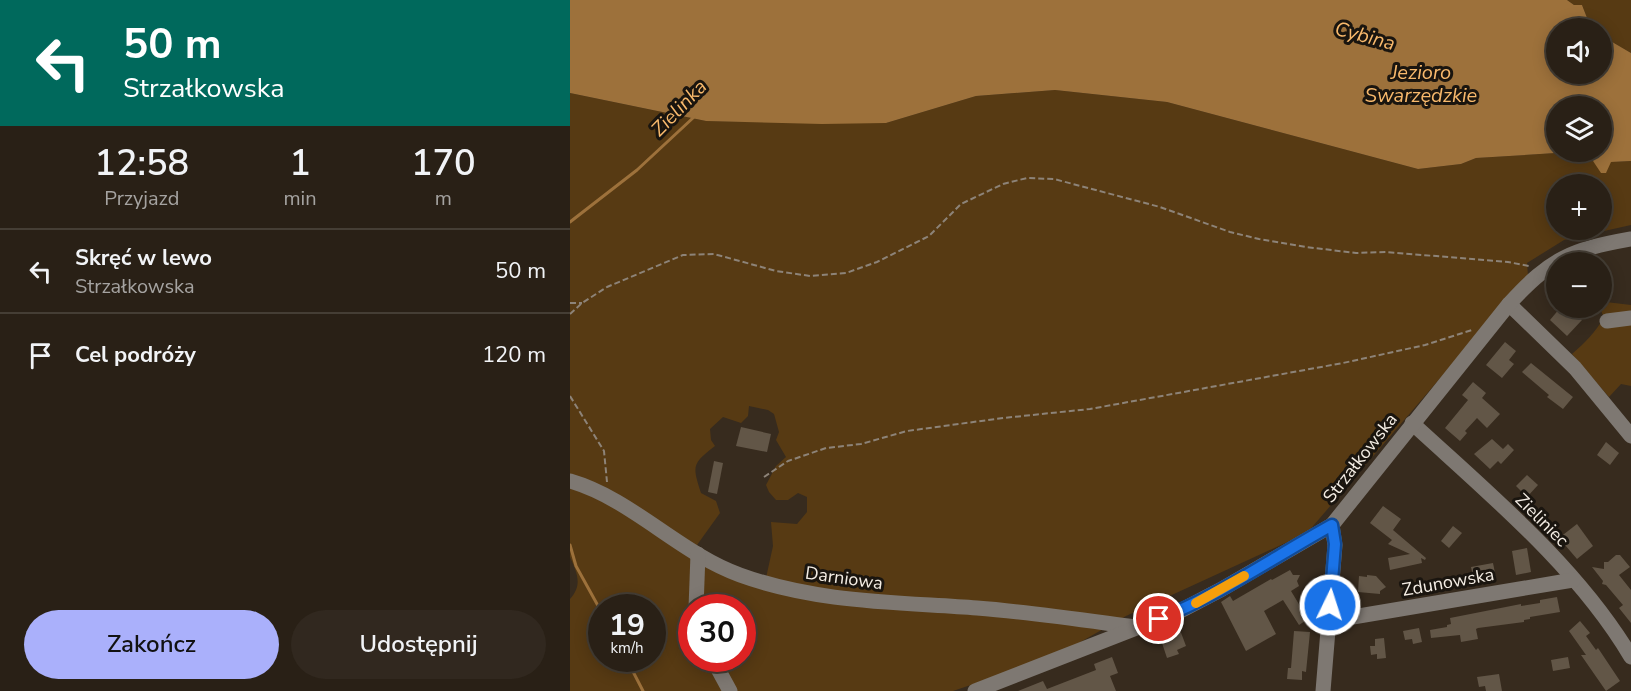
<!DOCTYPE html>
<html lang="pl">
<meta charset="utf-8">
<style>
body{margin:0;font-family:"Nunito Sans",sans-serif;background:#31281f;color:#f1f3f6;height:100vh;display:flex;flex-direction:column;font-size:22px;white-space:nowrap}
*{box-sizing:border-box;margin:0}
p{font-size:20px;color:#a5a3a1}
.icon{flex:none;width:33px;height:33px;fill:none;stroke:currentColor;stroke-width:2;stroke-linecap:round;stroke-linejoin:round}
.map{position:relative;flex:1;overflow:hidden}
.side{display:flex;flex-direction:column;background:#292016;width:570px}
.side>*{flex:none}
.hud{background:#00695c;color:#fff;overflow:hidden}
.buttons{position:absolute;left:976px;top:18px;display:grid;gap:12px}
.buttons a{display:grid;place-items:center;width:66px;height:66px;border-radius:50%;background:#292016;box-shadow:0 3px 15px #0003,0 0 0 2px #453e35;font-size:30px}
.speed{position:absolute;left:18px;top:594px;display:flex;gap:12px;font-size:30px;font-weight:700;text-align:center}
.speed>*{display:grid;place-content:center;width:78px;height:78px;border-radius:50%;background:#292016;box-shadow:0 3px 15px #0003,0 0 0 2px #453e35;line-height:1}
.speed small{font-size:15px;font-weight:400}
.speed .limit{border:9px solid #d22;background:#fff;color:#111}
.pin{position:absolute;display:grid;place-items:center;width:51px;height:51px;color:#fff;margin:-26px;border:3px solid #fff;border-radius:50%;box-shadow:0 2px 6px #0007}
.me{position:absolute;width:66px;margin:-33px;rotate:4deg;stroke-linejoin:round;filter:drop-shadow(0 0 4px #0008)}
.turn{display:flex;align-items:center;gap:21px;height:126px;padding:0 24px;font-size:27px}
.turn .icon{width:78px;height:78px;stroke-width:2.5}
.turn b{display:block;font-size:42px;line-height:51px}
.eta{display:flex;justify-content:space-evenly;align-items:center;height:102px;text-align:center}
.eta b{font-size:36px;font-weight:600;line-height:42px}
.button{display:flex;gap:12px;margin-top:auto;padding:12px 24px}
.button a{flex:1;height:69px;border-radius:36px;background:#aab0fb;color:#111;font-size:24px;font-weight:600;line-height:69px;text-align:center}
.button a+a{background:#31281f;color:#f1f3f6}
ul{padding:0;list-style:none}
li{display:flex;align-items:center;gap:18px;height:84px;padding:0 24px;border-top:2px solid #453e35}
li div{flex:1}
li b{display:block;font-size:22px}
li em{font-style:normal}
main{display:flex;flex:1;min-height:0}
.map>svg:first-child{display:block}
.green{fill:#573a13;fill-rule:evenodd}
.water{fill:#9d713b;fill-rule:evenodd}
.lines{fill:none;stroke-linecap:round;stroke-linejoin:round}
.stream{stroke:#9d713b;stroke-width:3}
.building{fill:#625647}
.path{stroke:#8d8378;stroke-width:2;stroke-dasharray:6 3;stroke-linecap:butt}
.minor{stroke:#7e7872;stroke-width:15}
.route-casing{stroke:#114b97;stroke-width:15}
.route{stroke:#1a73e8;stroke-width:10}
.slow{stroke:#f59e0b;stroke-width:10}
.labels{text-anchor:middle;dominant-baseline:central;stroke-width:6;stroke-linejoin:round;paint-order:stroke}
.street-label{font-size:18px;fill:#f4ede4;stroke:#1a150f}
.water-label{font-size:20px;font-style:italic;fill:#f8b96c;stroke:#1a150f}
</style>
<main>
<section class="side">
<div class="hud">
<div class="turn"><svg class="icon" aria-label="left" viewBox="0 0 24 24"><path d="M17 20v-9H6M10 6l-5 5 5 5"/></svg><div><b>50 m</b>Strzałkowska</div></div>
</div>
<div class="eta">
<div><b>12:58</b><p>Przyjazd</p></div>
<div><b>1</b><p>min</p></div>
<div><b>170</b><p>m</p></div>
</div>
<ul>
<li><svg class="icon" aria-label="left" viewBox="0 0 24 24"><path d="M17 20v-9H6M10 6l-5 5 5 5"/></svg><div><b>Skręć w lewo</b><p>Strzałkowska</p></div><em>50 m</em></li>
<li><svg class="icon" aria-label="arrive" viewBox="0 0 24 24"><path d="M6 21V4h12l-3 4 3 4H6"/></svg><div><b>Cel podróży</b></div><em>120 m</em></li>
</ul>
<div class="button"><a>Zakończ</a><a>Udostępnij</a></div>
</section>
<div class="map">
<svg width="1061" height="691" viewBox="0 0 1061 691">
<rect width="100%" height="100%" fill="#372b1e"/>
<g class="green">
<polygon points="997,0 1061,0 1061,53 1032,36 1032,28 1021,28 1012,5 1004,5"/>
<path d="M485,90L597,102L848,169L891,164L906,158L986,153L1023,161L1036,172L1040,162L1061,161V225L994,240L957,263L958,276L737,533L556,616L486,656L383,691H0V599C13,585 7,573 0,557V93L136,121L316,123L406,96ZM987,184H1032V230H987ZM179,406L198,410L204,414L209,432L206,440L216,457L206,466L196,485L199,492L206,500H218L228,493L237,497V512L227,524L201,522L203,546L196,578L149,559L127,545L150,513L146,501L131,493C122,465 122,464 145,446L141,440L140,429L153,417L171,423L178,416ZM32,608H82V658H32ZM122,608H172V658H122Z"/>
<path d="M1036,302L1061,305V386L1051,384L1039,397L1002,354C1015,343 1025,332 1034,318L1030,308Z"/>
</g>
<path class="water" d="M0,0H997L1004,5H1012L1021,28H987V74H1032V36L1061,53V161L1041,162L1036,173H1031L1023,161L986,153L906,158L891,164L848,169L597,102L485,90L406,96L316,123L252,124L136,121L0,93ZM987,106H1032V152H987Z"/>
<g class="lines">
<g class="stream">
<polyline points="0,222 67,170 124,117"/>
<polyline points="0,545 6,566 32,613"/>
<polyline points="56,658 73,691"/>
</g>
</g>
<g class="building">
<polygon points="990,308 1001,318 1005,314 1012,320 997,336 980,320"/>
<polygon points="935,342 946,351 939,360 944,364 932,378 916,365"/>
<polygon points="961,363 1003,397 993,409 977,397 979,395 952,372"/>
<polygon points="903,382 916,393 912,398 930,414 917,428 907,418 895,431 897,433 890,441 875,428 898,400 892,395"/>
<polygon points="171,427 201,434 197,452 166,446"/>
<polygon points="922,439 933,449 938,444 944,450 931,464 928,461 920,469 904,454"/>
<polygon points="1036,442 1049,453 1040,465 1027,455"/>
<polygon points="144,461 153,463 147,494 138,492"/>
<polygon points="957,475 968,485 957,497 946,486"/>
<polygon points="813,506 831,519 823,530 856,558 855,560 851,558 852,563 820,570 818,558 840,554 818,544 822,540 800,523"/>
<polygon points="1007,524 1023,546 1007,559 989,538"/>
<polygon points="883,526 892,533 879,548 871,541"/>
<polygon points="957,548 961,572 946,575 942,551"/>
<polygon points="1046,555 1050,555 1060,567 1049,575 1061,590 1061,623 1049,608 1053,605 1036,585 1032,584 1033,581 1022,567 1034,569 1034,562 1038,562"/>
<polygon points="923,563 926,578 904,581 901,567"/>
<polygon points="720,570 723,575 730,575 727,581 729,586 721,591 738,619 729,625 713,600 694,611 706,634 676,651 651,602 660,596 663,601 701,579 702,580"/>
<polygon points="797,575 806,576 816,587 810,591 810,594 788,592 789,576 797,577"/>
<polygon points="987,597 990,612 960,617 960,619 954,620 954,622 908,628 906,629 908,639 891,642 890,635 861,638 860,630 877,627 877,625 881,624 880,618 951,604 951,606 970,603 970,600"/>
<polygon points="1010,621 1020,633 1016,636 1026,650 1028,648 1050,681 1036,691 1011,655 1016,655 999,631"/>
<polygon points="849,628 852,642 843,644 842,639 835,640 833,631"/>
<polygon points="610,630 616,646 607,650 609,654 597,658 590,637"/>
<polygon points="724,631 740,632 736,672 732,671 732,680 717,679 718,668 721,668"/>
<polygon points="814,638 816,658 807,659 807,654 801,655 800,646 805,646 805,639"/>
<polygon points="542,657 548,673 540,676 546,691 448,691 473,681 477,689 526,670 524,664"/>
<polygon points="998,657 1000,668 983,671 981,660"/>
<polygon points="929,674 932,691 916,691 915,686 909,687 907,677"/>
</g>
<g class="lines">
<g class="path">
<polyline points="0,303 12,303"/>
<polyline points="0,314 12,303 37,287 113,255 144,254 206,271 240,276 276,273 307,262 359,236 391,204 433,184 457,178 484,179 590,207 660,232 689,239 736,247 786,253 816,252 938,262 959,266"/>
<polyline points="0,396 34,451 37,482"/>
<polyline points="194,477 218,461 256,448 291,444 337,431 433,418 520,409 773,363 855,345 902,330"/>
</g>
<g class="minor">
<polyline points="939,304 1005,368 1061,436"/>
<polyline points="1037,321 1061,318"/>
<path d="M842,423C918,493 1008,567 1061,657"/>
<path d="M0,481C62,499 109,553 170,575C247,603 327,602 407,608C460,612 513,620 565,627"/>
<polyline points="126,608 128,554"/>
<polyline points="759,621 1003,580"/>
<polyline points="142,658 160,691"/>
<path d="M405,691L610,611L652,589L762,525L939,304C981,258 1000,250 1061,239"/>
<polyline points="753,691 765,545 762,525"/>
</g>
</g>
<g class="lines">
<defs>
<path id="route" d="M589,619C650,595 704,557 762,525L765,544L760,605"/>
</defs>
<use href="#route" class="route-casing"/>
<use href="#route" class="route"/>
<polyline class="slow" points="626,603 674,576"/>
</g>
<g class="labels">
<g class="street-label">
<text transform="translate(790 458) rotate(-52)">Strzałkowska</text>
<text transform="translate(972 520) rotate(45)">Zieliniec</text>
<text transform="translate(274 578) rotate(8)">Darniowa</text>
<text transform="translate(878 582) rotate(-10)">Zdunowska</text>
</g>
<g class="water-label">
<text transform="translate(795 36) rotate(15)">Cybina</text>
<text x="851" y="72">Jezioro<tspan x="851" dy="23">Swarzędzkie</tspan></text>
<text transform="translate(109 108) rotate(-46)">Zielinka</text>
</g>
</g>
</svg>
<div class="buttons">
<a><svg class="icon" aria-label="sound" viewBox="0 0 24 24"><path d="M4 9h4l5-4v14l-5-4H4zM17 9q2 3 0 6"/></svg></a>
<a><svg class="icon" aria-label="layers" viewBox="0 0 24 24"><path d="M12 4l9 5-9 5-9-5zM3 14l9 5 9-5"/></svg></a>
<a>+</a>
<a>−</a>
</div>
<div class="speed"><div>19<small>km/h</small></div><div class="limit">30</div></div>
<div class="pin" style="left:589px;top:619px;background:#d93025"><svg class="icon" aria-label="arrive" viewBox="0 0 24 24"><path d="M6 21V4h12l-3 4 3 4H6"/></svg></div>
<svg class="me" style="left:760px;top:605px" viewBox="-20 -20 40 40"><circle r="17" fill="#1a73e8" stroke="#fff" stroke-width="3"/><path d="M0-11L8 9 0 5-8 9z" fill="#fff"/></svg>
</div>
</main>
